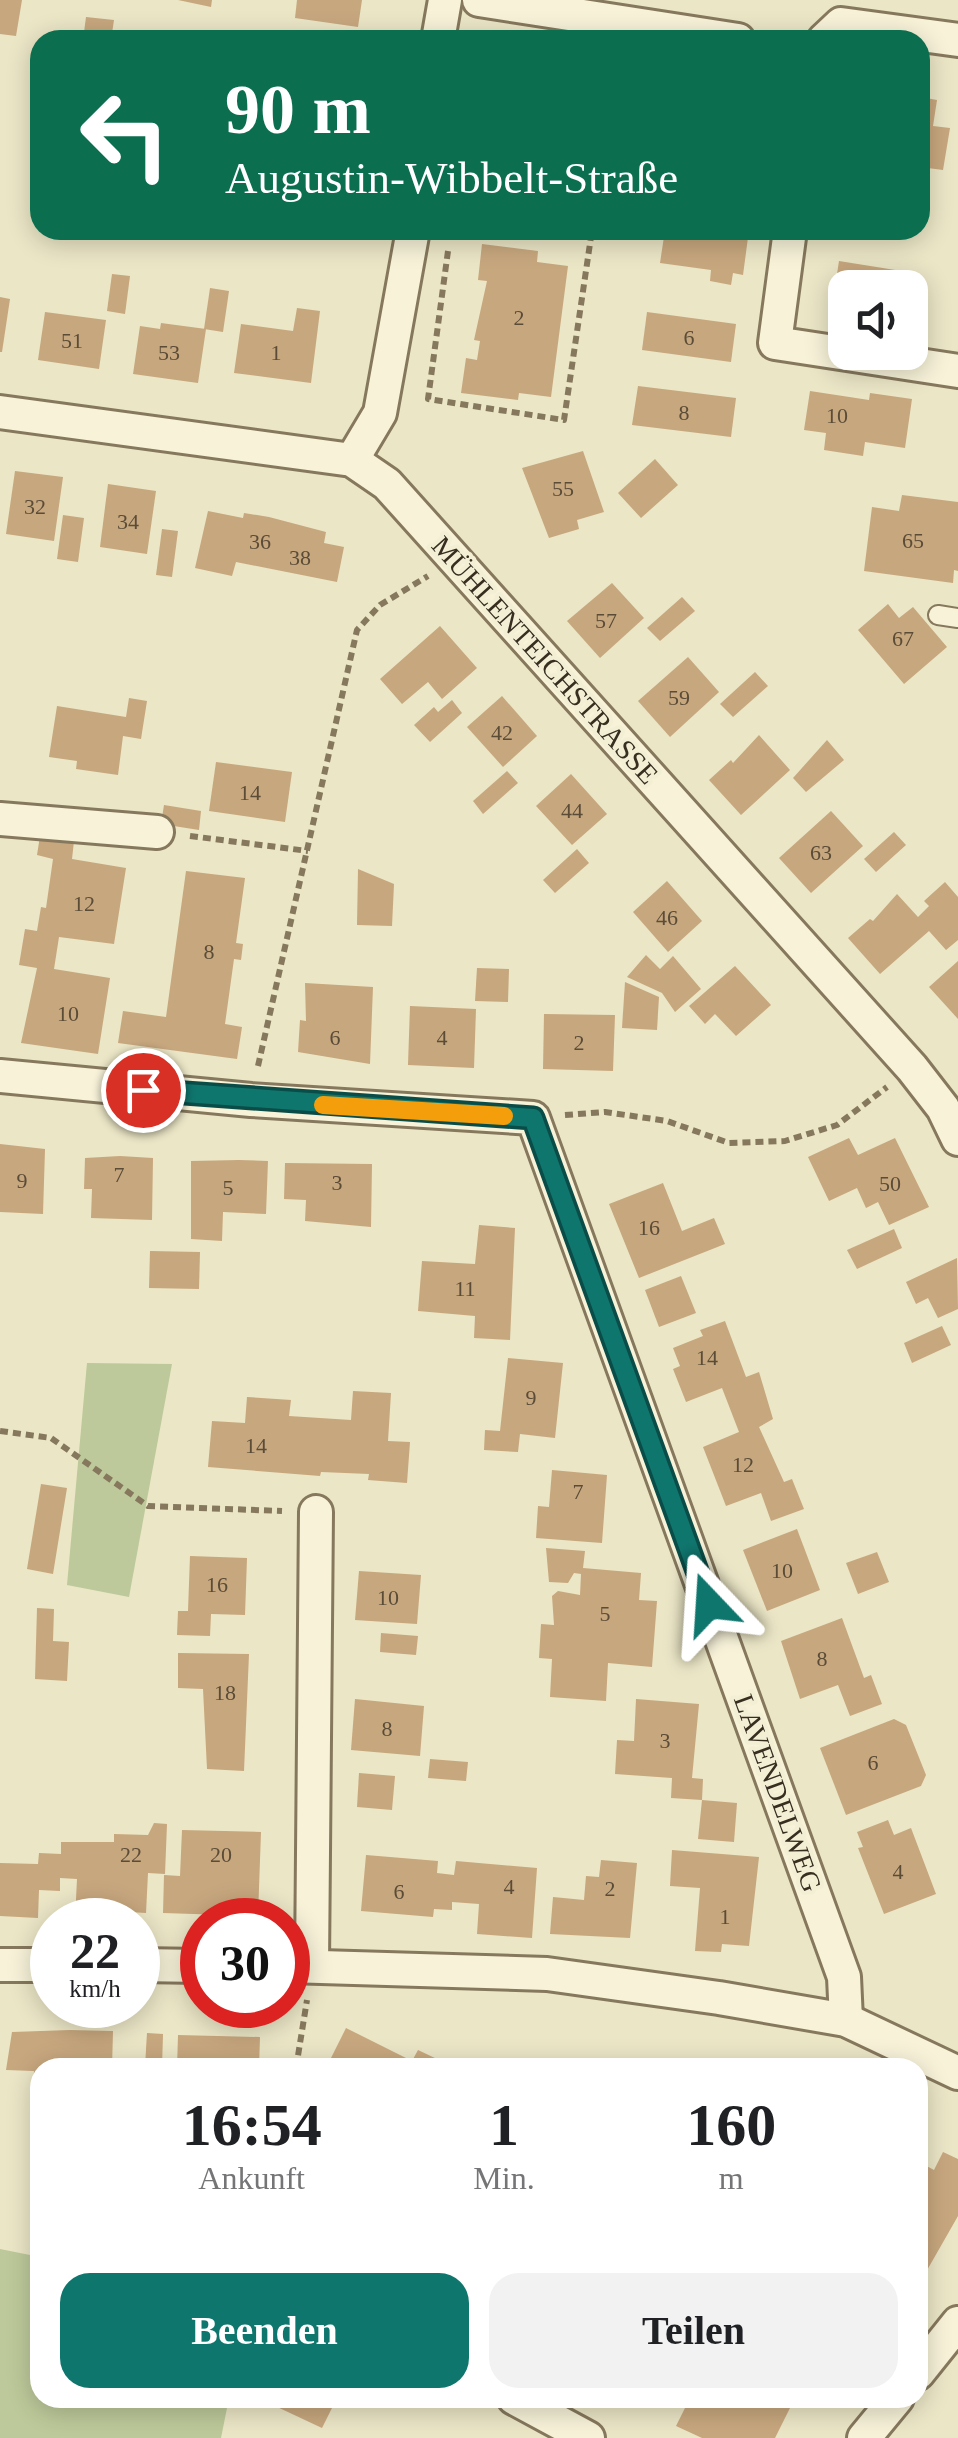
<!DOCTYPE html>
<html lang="de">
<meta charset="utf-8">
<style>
body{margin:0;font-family:"Times New Roman",serif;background:#f2f2f2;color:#202124;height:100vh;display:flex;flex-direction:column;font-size:38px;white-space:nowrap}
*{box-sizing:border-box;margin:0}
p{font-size:32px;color:#757577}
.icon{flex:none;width:55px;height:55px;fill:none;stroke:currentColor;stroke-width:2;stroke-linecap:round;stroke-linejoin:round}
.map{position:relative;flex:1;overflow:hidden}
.sheet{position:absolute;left:30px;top:2058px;width:898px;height:350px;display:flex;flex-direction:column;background:#fff;border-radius:30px;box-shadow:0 5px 25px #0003}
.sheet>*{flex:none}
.guide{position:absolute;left:30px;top:30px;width:900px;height:210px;border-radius:30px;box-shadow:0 5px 25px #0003;background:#0b6e4f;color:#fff;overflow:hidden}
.buttons{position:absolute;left:828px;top:270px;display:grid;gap:20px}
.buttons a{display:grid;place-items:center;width:100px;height:100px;border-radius:20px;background:#fff;box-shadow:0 5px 25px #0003;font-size:50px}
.speed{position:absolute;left:30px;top:1898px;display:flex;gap:20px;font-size:50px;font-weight:700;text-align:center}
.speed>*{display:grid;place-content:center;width:130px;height:130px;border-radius:50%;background:#fff;box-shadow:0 5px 25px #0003;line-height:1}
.speed small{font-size:25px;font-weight:400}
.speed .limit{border:15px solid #d22;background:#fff;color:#111}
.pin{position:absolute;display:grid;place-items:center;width:85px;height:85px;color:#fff;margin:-42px;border:5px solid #fff;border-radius:50%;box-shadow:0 2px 10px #0007}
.me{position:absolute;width:110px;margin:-55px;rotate:340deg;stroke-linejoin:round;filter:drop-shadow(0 0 8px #0008)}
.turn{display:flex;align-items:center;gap:35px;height:210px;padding:0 30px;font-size:45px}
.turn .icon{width:130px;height:130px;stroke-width:2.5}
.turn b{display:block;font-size:70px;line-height:85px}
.eta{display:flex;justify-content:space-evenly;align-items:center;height:170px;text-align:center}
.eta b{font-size:60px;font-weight:600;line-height:70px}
.button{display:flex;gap:20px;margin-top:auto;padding:20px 30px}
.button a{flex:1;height:115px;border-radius:30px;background:#0f766e;color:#fff;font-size:40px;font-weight:600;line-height:115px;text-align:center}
.button a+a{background:#f2f2f2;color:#202124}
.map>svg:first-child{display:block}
.green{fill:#bdc99a}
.building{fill:#c7a77e}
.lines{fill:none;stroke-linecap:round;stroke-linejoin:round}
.service-casing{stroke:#86785d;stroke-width:22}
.minor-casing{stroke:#86785d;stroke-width:38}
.path{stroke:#86785d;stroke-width:6;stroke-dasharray:8 5;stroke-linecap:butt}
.service{stroke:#f7f2d8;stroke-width:18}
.minor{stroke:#f7f2d8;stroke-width:32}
.route-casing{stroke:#0a4d48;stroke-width:25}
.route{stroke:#0f766e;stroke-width:18}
.slow{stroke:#f59e0b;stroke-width:18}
.labels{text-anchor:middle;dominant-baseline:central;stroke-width:8;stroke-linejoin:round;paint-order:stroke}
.number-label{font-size:22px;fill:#5b4c38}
.street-label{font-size:28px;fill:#372e20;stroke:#f3efd5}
</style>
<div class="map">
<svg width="958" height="2438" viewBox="0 0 958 2438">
<rect width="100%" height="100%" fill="#ebe6c6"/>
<g class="green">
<polygon points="87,1363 172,1364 129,1597 67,1585"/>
<polygon points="0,2249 40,2257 40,2398 229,2398 221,2438 0,2438"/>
</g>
<g class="building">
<polygon points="0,0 22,0 16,36 0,34"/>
<polygon points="178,0 212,0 211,7"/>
<polygon points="297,0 362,0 358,27 295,18"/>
<polygon points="86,17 114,20 111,40 83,40"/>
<polygon points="204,32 248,38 248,40 203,40"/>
<polygon points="920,97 937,100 933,126 950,128 943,170 920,167"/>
<polygon points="665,230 749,230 743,275 733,273 731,285 710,281 711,270 660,263"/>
<polygon points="482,244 538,251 537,262 568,266 551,397 519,393 518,400 461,393 466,358 477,360 480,341 474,340 487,281 478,280"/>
<polygon points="839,261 914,273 911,288 845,288 845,322 830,319"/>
<polygon points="112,274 130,276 125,314 107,311"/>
<polygon points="210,288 229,291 223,332 204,329"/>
<polygon points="0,297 10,299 2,352 0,352"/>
<polygon points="297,308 320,311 311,383 234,373 241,324 293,331"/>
<polygon points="45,312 106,320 99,369 38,360"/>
<polygon points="647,312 736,324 731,362 642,350"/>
<polygon points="161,323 206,329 198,383 133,374 140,326 160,329"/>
<polygon points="638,386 736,398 731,437 632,425"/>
<polygon points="810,391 869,400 870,393 912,399 905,448 865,442 863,456 824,450 826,433 804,430"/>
<polygon points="583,451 604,512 577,520 579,529 549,538 522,468"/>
<polygon points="655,459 678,485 641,518 618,493"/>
<polygon points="15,471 63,477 54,541 6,534"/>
<polygon points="108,484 156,491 147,554 100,547"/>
<polygon points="902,495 958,502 958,571 954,570 953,583 864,571 872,507 899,511"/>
<polygon points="208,511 243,518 244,513 269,517 326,532 324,543 344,547 337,582 236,562 232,576 195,568"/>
<polygon points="63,515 84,518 78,562 57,559"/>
<polygon points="162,529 178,531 172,577 156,575"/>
<polygon points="612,583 644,618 600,658 567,621"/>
<polygon points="682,597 695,611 660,641 647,628"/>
<polygon points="888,604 899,618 913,607 947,647 904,684 858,630"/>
<polygon points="440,626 477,668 442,699 428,682 402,704 380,679"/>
<polygon points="688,657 719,692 670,737 638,701"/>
<polygon points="755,672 768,686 733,717 720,704"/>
<polygon points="502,696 537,736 503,767 467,727"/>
<polygon points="129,698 147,701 141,739 123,736 118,775 76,769 77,761 49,757 57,706 126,717"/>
<polygon points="452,700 462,713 430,742 414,725 434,707 438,712"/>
<polygon points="759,735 790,770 741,815 709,780 731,760 733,763"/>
<polygon points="827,740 844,760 806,792 793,778"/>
<polygon points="216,762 292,772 285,822 209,811"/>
<polygon points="507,771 518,783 483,814 473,801"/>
<polygon points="571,774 607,814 572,845 536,806"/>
<polygon points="164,805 201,811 199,830 161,824"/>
<polygon points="831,811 863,846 811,893 779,858"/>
<polygon points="894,832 906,845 876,872 864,859"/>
<polygon points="40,836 74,841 72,859 126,868 114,944 59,937 54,969 110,978 98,1054 21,1043 37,968 19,965 25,929 37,931 41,907 46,908 53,859 37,855"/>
<polygon points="577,849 589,863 555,893 543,880"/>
<polygon points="358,869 394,884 392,926 357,925"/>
<polygon points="186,871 245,878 236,943 243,944 241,960 234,959 225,1024 242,1027 237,1059 118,1043 123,1011 166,1017"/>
<polygon points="667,881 702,921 668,952 633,912"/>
<polygon points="945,882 958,897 958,940 946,950 929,931 880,974 848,938 870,919 873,921 897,894 918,917 929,906 924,901"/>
<polygon points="646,955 660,969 673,956 701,989 675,1012 662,993 627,977"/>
<polygon points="958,961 958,1019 929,987"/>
<polygon points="735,966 771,1005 736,1036 715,1014 705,1024 689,1006"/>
<polygon points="477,968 509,969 508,1002 475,1001"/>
<polygon points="625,982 659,997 657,1030 622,1028"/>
<polygon points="305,983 373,987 370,1064 298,1052 300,1020 306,1021"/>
<polygon points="410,1006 476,1009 474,1068 408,1065"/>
<polygon points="544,1014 615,1015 613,1071 543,1069"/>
<polygon points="849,1138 858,1155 895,1138 929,1207 889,1225 878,1202 866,1208 857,1188 829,1201 808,1157"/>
<polygon points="0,1144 45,1149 43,1214 0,1212"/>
<polygon points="120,1156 153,1158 152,1220 91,1218 92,1189 84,1189 85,1158"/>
<polygon points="239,1160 268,1161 266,1214 223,1212 222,1241 191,1239 191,1161"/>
<polygon points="285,1163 372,1164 371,1227 305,1221 306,1200 284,1199"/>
<polygon points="663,1183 682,1231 714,1218 725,1244 639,1278 609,1204"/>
<polygon points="479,1225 515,1228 510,1340 474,1338 475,1316 418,1311 422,1261 475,1264"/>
<polygon points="894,1229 902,1248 857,1269 847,1250"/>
<polygon points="150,1251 200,1252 199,1289 149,1288"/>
<polygon points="957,1258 958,1309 938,1318 928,1298 916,1304 906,1282"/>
<polygon points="681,1276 696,1313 659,1327 645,1290"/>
<polygon points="725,1321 746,1377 759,1372 773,1419 759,1427 784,1482 792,1479 804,1509 771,1521 761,1493 726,1506 703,1447 739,1432 722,1388 686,1402 673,1369 680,1366 673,1348 703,1336 700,1330"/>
<polygon points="942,1326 951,1345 912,1363 904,1343"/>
<polygon points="508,1358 563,1363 555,1438 520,1434 518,1452 484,1450 485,1430 500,1431"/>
<polygon points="353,1391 391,1393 388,1441 410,1442 407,1483 368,1480 369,1474 321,1472 320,1476 208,1467 212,1421 245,1423 247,1397 291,1400 289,1416 351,1420"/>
<polygon points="552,1470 607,1475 602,1543 536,1538 538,1506 549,1507"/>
<polygon points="41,1484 67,1488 53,1574 27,1569"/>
<polygon points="797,1529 820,1590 767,1611 743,1550"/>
<polygon points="546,1548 585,1551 583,1568 641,1573 639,1600 657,1601 652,1667 608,1663 606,1701 550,1697 552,1659 539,1658 541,1624 554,1625 552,1596 558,1591 580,1595 581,1574 574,1573 568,1583 549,1582"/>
<polygon points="877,1552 889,1582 858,1594 846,1563"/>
<polygon points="190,1556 247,1558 245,1615 211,1614 210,1636 177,1635 178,1611 188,1611"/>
<polygon points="359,1571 421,1575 417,1624 355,1620"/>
<polygon points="37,1608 54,1609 53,1641 69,1642 67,1681 35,1679"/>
<polygon points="842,1618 864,1678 871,1675 882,1704 850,1716 838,1685 800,1699 781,1641"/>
<polygon points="381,1633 418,1636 416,1655 380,1652"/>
<polygon points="178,1653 249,1654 244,1771 207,1769 203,1689 178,1688"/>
<polygon points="355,1699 424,1706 420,1756 351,1750"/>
<polygon points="636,1699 699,1704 692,1778 703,1779 702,1800 671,1798 672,1778 615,1774 617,1740 634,1741"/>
<polygon points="894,1719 906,1725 926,1775 921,1786 846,1815 820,1748"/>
<polygon points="430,1759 468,1762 466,1781 428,1778"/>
<polygon points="359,1773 395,1776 392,1810 357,1807"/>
<polygon points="702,1800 737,1803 734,1842 698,1839"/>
<polygon points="888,1820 894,1835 911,1828 936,1894 884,1914 858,1848 863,1847 857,1832"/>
<polygon points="154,1823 167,1824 165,1874 148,1873 146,1913 112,1911 111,1920 75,1919 77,1879 60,1878 60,1891 39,1890 38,1918 0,1916 0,1863 38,1864 39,1853 61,1854 61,1842 114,1842 114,1834 148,1835"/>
<polygon points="182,1830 261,1832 258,1916 163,1913 164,1875 180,1876"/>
<polygon points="672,1850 759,1857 749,1946 722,1944 721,1952 695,1951 700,1888 670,1886"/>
<polygon points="366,1855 438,1861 437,1873 454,1875 456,1861 537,1868 532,1938 477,1934 479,1904 452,1902 452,1910 434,1909 433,1917 361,1911"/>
<polygon points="601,1860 637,1863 630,1938 550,1934 553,1897 584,1900 586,1876 599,1877"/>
<polygon points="346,2028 412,2061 418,2050 437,2059 433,2068 326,2068"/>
<polygon points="70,2030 113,2031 112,2068 40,2068 40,2091 33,2091 34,2071 6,2070 12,2032"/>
<polygon points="147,2033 163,2034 162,2066 145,2066"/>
<polygon points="178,2035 260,2037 259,2068 177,2068"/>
<polygon points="943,2152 958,2159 958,2216 926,2272 918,2268 918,2175 923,2164 934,2170"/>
<polygon points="258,2398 337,2398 322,2428"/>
<polygon points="690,2398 795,2398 775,2438 702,2438 676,2426"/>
</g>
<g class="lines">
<defs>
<polyline id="service" points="938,615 958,618"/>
<g id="minor">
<polyline points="479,0 738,40"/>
<polyline points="438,40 445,0"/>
<polyline points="824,40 841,24 958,40"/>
<polyline points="790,230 775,343 958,371"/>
<polyline points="0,412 352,460 387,484 912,1068 943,1108 958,1139"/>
<polyline points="352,460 380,413 413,230"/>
<polyline points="0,819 157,832"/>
<polyline points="0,1076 251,1100 533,1118 844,1977 846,2020"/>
<polyline points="0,1965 52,1965"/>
<polyline points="138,1965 202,1966"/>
<polyline points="288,1966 547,1974 719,1998 846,2020 958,2073"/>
<polyline points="312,1966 316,1512"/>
<polyline points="918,2373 958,2323"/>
<polyline points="514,2398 588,2438"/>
<polyline points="864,2438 897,2398"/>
</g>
</defs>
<use href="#service" class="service-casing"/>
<use href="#minor" class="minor-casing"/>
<g class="path">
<polyline points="448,251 428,399 564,420 592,230"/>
<polyline points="190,836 308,851"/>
<polyline points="258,1066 357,630 380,605 428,576"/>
<polyline points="565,1115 605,1112 667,1121 729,1143 785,1141 837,1125 887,1087"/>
<polyline points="0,1431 51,1438 148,1506 282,1511"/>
<polyline points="296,2068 307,2000"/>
</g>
<use href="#service" class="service"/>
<use href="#minor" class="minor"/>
</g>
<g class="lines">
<defs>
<polyline id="route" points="143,1090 533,1118 709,1604"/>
</defs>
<use href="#route" class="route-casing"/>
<use href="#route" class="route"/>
<polyline class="slow" points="323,1105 504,1116"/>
</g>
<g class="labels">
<g class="number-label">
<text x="519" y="317">2</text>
<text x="689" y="337">6</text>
<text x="72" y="340">51</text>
<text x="169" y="352">53</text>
<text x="276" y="352">1</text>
<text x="684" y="412">8</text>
<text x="837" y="415">10</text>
<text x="563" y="488">55</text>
<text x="35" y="506">32</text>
<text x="128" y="521">34</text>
<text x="913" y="540">65</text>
<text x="260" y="541">36</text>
<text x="300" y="557">38</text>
<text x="606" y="620">57</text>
<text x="903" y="638">67</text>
<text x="679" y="697">59</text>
<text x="502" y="732">42</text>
<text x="250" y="792">14</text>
<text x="572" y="810">44</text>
<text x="821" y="852">63</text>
<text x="84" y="903">12</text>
<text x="667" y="917">46</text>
<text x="209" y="951">8</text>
<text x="68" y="1013">10</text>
<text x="335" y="1037">6</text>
<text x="442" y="1037">4</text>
<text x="579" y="1042">2</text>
<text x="119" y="1174">7</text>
<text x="22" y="1180">9</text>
<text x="337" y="1182">3</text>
<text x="890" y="1183">50</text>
<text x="228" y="1187">5</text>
<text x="649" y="1227">16</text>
<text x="465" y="1288">11</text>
<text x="707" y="1357">14</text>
<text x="531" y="1397">9</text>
<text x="256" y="1445">14</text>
<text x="743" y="1464">12</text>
<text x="578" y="1491">7</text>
<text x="782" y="1570">10</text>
<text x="217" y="1584">16</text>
<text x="388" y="1597">10</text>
<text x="605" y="1613">5</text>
<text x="822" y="1658">8</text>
<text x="225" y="1692">18</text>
<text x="387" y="1728">8</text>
<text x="665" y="1740">3</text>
<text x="873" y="1762">6</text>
<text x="131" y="1854">22</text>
<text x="221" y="1854">20</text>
<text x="898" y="1871">4</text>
<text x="509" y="1886">4</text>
<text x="610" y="1888">2</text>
<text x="399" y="1891">6</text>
<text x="725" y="1916">1</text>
</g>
<g class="street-label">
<text transform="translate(545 660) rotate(48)">MÜHLENTEICHSTRASSE</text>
<text transform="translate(778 1793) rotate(70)">LAVENDELWEG</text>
</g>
</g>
</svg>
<div class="buttons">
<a><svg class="icon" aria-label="sound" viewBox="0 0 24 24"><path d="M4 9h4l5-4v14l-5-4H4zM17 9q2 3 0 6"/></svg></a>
</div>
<div class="speed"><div>22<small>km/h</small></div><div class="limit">30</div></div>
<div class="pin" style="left:143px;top:1090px;background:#d93025"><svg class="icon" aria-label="arrive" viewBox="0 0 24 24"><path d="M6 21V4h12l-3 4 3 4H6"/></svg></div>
<svg class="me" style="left:709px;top:1604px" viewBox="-20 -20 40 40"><path d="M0-17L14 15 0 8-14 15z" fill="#0f766e" stroke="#fff" stroke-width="4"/></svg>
<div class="guide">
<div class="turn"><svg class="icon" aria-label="left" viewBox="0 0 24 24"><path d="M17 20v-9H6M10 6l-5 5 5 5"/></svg><div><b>90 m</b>Augustin-Wibbelt-Straße</div></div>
</div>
<section class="sheet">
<div class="eta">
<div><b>16:54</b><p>Ankunft</p></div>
<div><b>1</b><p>Min.</p></div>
<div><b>160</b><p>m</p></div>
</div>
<div class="button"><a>Beenden</a><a>Teilen</a></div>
</section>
</div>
